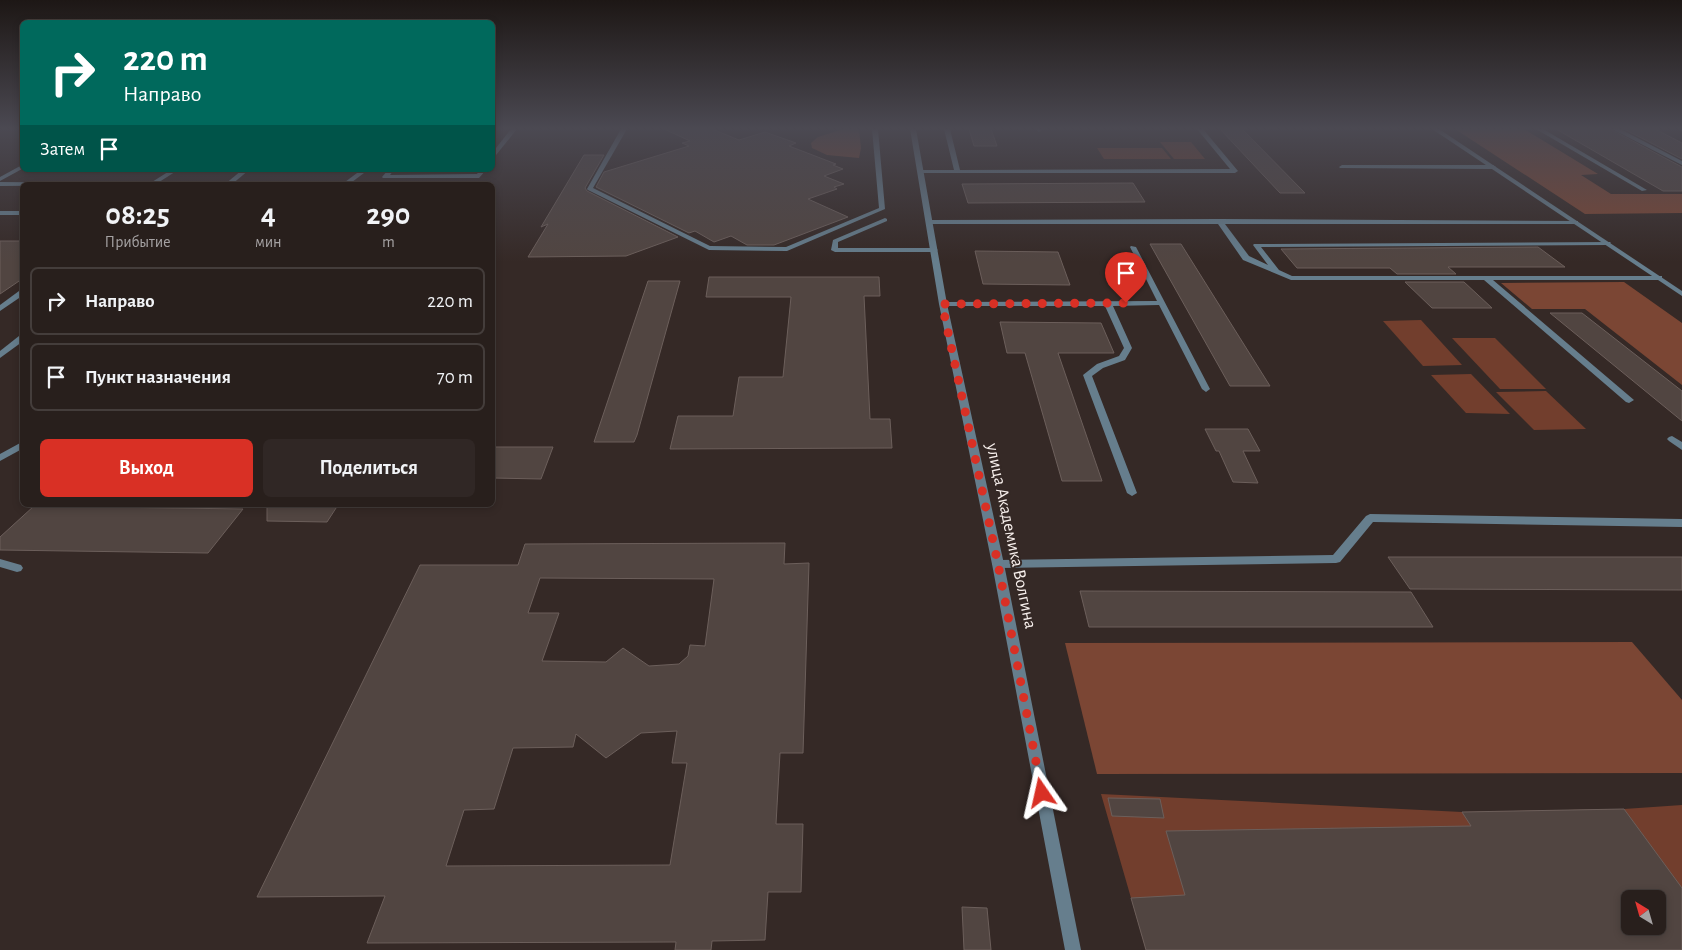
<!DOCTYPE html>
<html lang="ru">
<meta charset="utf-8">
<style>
body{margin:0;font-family:"Alegreya Sans",sans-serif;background:#302725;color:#f1f3f6;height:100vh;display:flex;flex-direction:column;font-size:19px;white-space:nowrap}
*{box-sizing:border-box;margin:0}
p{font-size:16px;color:#a5a2a3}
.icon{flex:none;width:28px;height:28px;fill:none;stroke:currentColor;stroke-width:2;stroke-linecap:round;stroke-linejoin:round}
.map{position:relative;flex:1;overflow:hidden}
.side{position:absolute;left:20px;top:182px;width:475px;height:325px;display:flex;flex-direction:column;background:#281f1c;border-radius:8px;box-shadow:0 2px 8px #0003,0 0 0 1px #443d3b}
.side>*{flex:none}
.top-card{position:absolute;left:20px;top:20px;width:475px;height:152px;border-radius:8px;box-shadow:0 2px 8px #0003,0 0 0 1px #443d3b;background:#00695c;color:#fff;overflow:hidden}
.needle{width:32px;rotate:323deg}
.tools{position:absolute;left:1621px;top:890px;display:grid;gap:10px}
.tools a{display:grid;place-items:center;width:45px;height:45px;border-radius:8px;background:#281f1c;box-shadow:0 2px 8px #0003,0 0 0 1px #443d3b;font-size:25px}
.pin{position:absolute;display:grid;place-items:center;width:42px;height:42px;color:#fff;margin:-51px -21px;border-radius:50% 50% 50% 0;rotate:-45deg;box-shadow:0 0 5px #0007}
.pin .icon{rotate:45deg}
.me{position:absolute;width:55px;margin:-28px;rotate:349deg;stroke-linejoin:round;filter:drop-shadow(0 0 4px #0008)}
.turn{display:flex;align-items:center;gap:18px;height:105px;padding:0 20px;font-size:22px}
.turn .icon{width:65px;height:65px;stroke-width:2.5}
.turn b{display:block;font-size:35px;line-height:42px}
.then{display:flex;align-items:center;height:48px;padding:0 20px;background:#0003;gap:10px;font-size:19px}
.eta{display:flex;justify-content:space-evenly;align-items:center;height:85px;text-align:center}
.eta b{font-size:30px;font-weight:600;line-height:35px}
.button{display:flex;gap:10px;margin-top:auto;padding:10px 20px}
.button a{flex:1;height:58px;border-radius:8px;background:#d93025;color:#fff;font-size:20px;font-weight:600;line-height:58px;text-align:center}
.button a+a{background:#302725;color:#f1f3f6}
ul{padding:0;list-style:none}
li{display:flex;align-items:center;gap:15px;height:68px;margin:0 10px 8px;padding:0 10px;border:2px solid #443d3b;border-radius:8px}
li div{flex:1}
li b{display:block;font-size:19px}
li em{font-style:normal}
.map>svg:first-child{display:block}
.green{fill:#723e2d;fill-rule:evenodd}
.forest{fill:#7b4634}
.building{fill:#514541;stroke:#6c5f5b;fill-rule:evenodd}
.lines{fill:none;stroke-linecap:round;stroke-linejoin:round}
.service{fill:#667e8d;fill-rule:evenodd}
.minor{fill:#667e8d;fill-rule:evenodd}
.tertiary{fill:#667e8d;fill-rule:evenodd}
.route{stroke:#d93025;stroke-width:9;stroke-dasharray:0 16.2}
.labels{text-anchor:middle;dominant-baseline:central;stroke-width:4;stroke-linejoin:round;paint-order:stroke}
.street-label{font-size:18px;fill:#f8f0ed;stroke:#352926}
</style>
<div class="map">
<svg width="1682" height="950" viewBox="0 0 1682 950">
<rect width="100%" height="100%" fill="#352926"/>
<g class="green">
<polygon points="1160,142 1191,142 1205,159 1174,159"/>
<polygon points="1097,148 1162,148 1171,159 1104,159"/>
<polygon points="1421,320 1462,365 1423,366 1383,321"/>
<polygon points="1452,338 1495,338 1546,389 1500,389"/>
<polygon points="1471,374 1510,414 1466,413 1431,375"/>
<polygon points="1546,391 1586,429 1534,430 1496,392"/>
<path d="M1101,794L1462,812L1624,809L1682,805V950H1146ZM1630,899H1658V926H1630Z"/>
</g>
<g class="forest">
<polygon points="843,129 859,129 861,148 859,158 827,155 812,148 811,143 818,137"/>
<polygon points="1455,129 1524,129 1598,174 1581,175 1611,194 1682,194 1682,213 1585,214"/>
<polygon points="1624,282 1682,323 1682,385 1585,309 1532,309 1501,283"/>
<polygon points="1632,642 1682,700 1682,773 1097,774 1065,643"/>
</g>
<g class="building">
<polygon points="664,129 712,129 739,140 765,132 796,143 789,146 836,164 833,165 843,169 824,176 844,184 834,187 837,189 808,199 848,217 774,245 747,245 731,236 714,242 695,231 689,233 596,187 604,172 689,146 682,143 690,141"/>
<polygon points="969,129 991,129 997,146 974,146"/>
<polygon points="1220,129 1242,129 1305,193 1280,193"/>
<polygon points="1556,129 1610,129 1682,167 1682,191 1663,191"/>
<polygon points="1624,129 1655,129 1682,143 1682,159"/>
<polygon points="584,155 604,155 585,188 587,191 678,237 626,256 528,257 548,224 541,227"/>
<polygon points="1133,183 1145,202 968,203 962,184"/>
<polygon points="0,241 22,241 22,279 0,294"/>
<polygon points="1150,244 1181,244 1270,386 1230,386"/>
<polygon points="1538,247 1565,267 1448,267 1456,274 1397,274 1390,268 1297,268 1281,249"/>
<polygon points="975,251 1058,252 1070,285 983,284"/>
<polygon points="709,277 879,277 880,296 864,296 870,419 890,419 892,448 670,449 678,416 733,416 739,377 783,377 791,297 706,297"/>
<polygon points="648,281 680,281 637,435 634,442 594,442"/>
<polygon points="1405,282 1464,282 1492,308 1432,308"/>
<polygon points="1550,313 1582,313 1682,391 1682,421"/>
<polygon points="1000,322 1101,323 1114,353 1058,353 1102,481 1062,481 1025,353 1007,353"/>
<polygon points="1205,429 1248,429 1260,451 1243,451 1258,483 1233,482 1219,451 1216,451"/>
<polygon points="492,447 553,447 541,479 492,478"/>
<polygon points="267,505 338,505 327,522 267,521"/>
<polygon points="34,506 243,509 208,553 0,550 0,537"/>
<path d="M785,543L784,564L809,563L803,753H780L776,824H803L801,892H768L765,940L712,941L711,950H675L676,942L367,943L385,896L257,897L420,565H518L525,544ZM540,578L714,579L705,646L690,645L688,656L679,664L649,666L623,648L606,662L542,661L559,613H528ZM677,731L672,763H687L670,865L446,866L464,810L494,809L513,748L573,747L576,734L606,758L641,733Z"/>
<polygon points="1388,557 1682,557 1682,590 1410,589"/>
<polygon points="1080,591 1411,592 1433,627 1089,627"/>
<polygon points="1108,798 1160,799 1164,818 1112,816"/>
<path d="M1624,809L1682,888V950H1146L1131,898L1185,895L1166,831L1471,826L1462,812ZM1630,899H1658V926H1630Z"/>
<polygon points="962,907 987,908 991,950 964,950"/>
</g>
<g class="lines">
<g class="service">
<polygon points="511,129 517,129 492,160 492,153"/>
<polygon points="621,129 627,129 593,188 710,246 786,247 879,208 872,129 878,129 885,209 787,251 709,250 588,190 587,189"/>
<polygon points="944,129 950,129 960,170 1230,169 1197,129 1203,129 1238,171 1235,173 918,173 918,171 920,170 954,170"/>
<polygon points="1035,129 1041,129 1042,130 1039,132"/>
<polygon points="1536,129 1543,129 1647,190 1642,191"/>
<polygon points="1612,129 1620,129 1682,161 1682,165"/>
<polygon points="1678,129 1682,129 1682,132"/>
<polygon points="22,165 22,169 0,181 0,177"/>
<polygon points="1342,165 1493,165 1496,167 1493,169 1340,168 1339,167"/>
<polygon points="171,170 178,170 156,184 143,185 152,182"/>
<polygon points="388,170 394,170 390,175 477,174 480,170 486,170 479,178 383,178 382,177"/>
<polygon points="0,182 110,183 113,185 0,186"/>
<polygon points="885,218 887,219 887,221 838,242 838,248 934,248 938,250 934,252 835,252 831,250 833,240"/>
<polygon points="1219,219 1578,221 1578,223 1576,224 1225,224 1249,256 1268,265 1253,245 1254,244 1610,242 1611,243 1608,245 1261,247 1279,270 1292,276 1662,276 1662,280 1493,280 1634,400 1629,403 1626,402 1484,280 1291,280 1243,260 1218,224 929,224 926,222 929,220"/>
<polygon points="1131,246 1136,247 1210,389 1206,392 1202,389 1159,305 1113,306 1132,348 1125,360 1103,368 1092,376 1137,493 1132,496 1127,493 1083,375 1097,364 1119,356 1124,348 1105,306 943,306 939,304 943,302 1157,301 1130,247"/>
<polygon points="19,291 22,291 22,296 0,311 0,305"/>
<polygon points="1672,436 1682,442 1682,450 1669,441 1667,439 1669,437"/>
<polygon points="22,442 22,449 0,461 0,454"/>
<polygon points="1370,514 1682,519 1682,527 1373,522 1340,562 1336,563 998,568 994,567 992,564 994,561 998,560 1333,555 1366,516"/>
<polygon points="0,559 21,565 23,568 21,571 17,572 0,567"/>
</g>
<g class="minor">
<polygon points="1432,129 1439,129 1682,291 1682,296"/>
<polygon points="242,170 249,170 231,185 224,185"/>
<polygon points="361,170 368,170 348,185 341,185"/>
<rect x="0" y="211" width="22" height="4"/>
<polygon points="19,336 22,336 22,342 0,358 0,351"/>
</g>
<polygon class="tertiary" points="910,129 916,129 947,304 1004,564 1081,950 1065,950 992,564 939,304"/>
</g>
<linearGradient id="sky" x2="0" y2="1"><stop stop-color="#1d1715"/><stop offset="0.49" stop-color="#4b4952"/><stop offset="1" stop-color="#4b4952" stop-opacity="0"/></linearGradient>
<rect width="1682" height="262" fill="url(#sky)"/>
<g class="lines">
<polyline class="route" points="1042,793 998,564 942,304 1126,303"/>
</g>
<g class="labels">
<g class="street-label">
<text transform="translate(1011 536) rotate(78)">улица Академика Волгина</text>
</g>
</g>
</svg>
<div class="tools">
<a><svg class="needle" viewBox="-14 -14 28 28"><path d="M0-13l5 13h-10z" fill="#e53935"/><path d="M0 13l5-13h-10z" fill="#a5a2a3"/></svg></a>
</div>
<div class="pin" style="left:1126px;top:303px;background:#d93025"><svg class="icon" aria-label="arrive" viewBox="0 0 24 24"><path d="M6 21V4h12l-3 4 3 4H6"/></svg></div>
<svg class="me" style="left:1042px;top:793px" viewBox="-20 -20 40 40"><path d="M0-17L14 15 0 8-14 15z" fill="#d93025" stroke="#fff" stroke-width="4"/></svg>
<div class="top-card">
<div class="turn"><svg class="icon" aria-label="right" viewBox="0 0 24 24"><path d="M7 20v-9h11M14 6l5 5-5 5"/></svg><div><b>220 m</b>Направо</div></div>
<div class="then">Затем<svg class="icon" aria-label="arrive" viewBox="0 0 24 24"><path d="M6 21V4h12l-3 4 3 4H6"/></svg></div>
</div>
<section class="side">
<div class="eta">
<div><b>08:25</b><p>Прибытие</p></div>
<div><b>4</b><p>мин</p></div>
<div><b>290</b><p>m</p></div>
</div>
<ul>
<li><svg class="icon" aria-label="right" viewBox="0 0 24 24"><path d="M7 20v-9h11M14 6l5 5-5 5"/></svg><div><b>Направо</b></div><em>220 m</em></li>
<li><svg class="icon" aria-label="arrive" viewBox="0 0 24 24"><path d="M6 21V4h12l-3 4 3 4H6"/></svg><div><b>Пункт назначения</b></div><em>70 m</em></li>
</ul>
<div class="button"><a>Выход</a><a>Поделиться</a></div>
</section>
</div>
